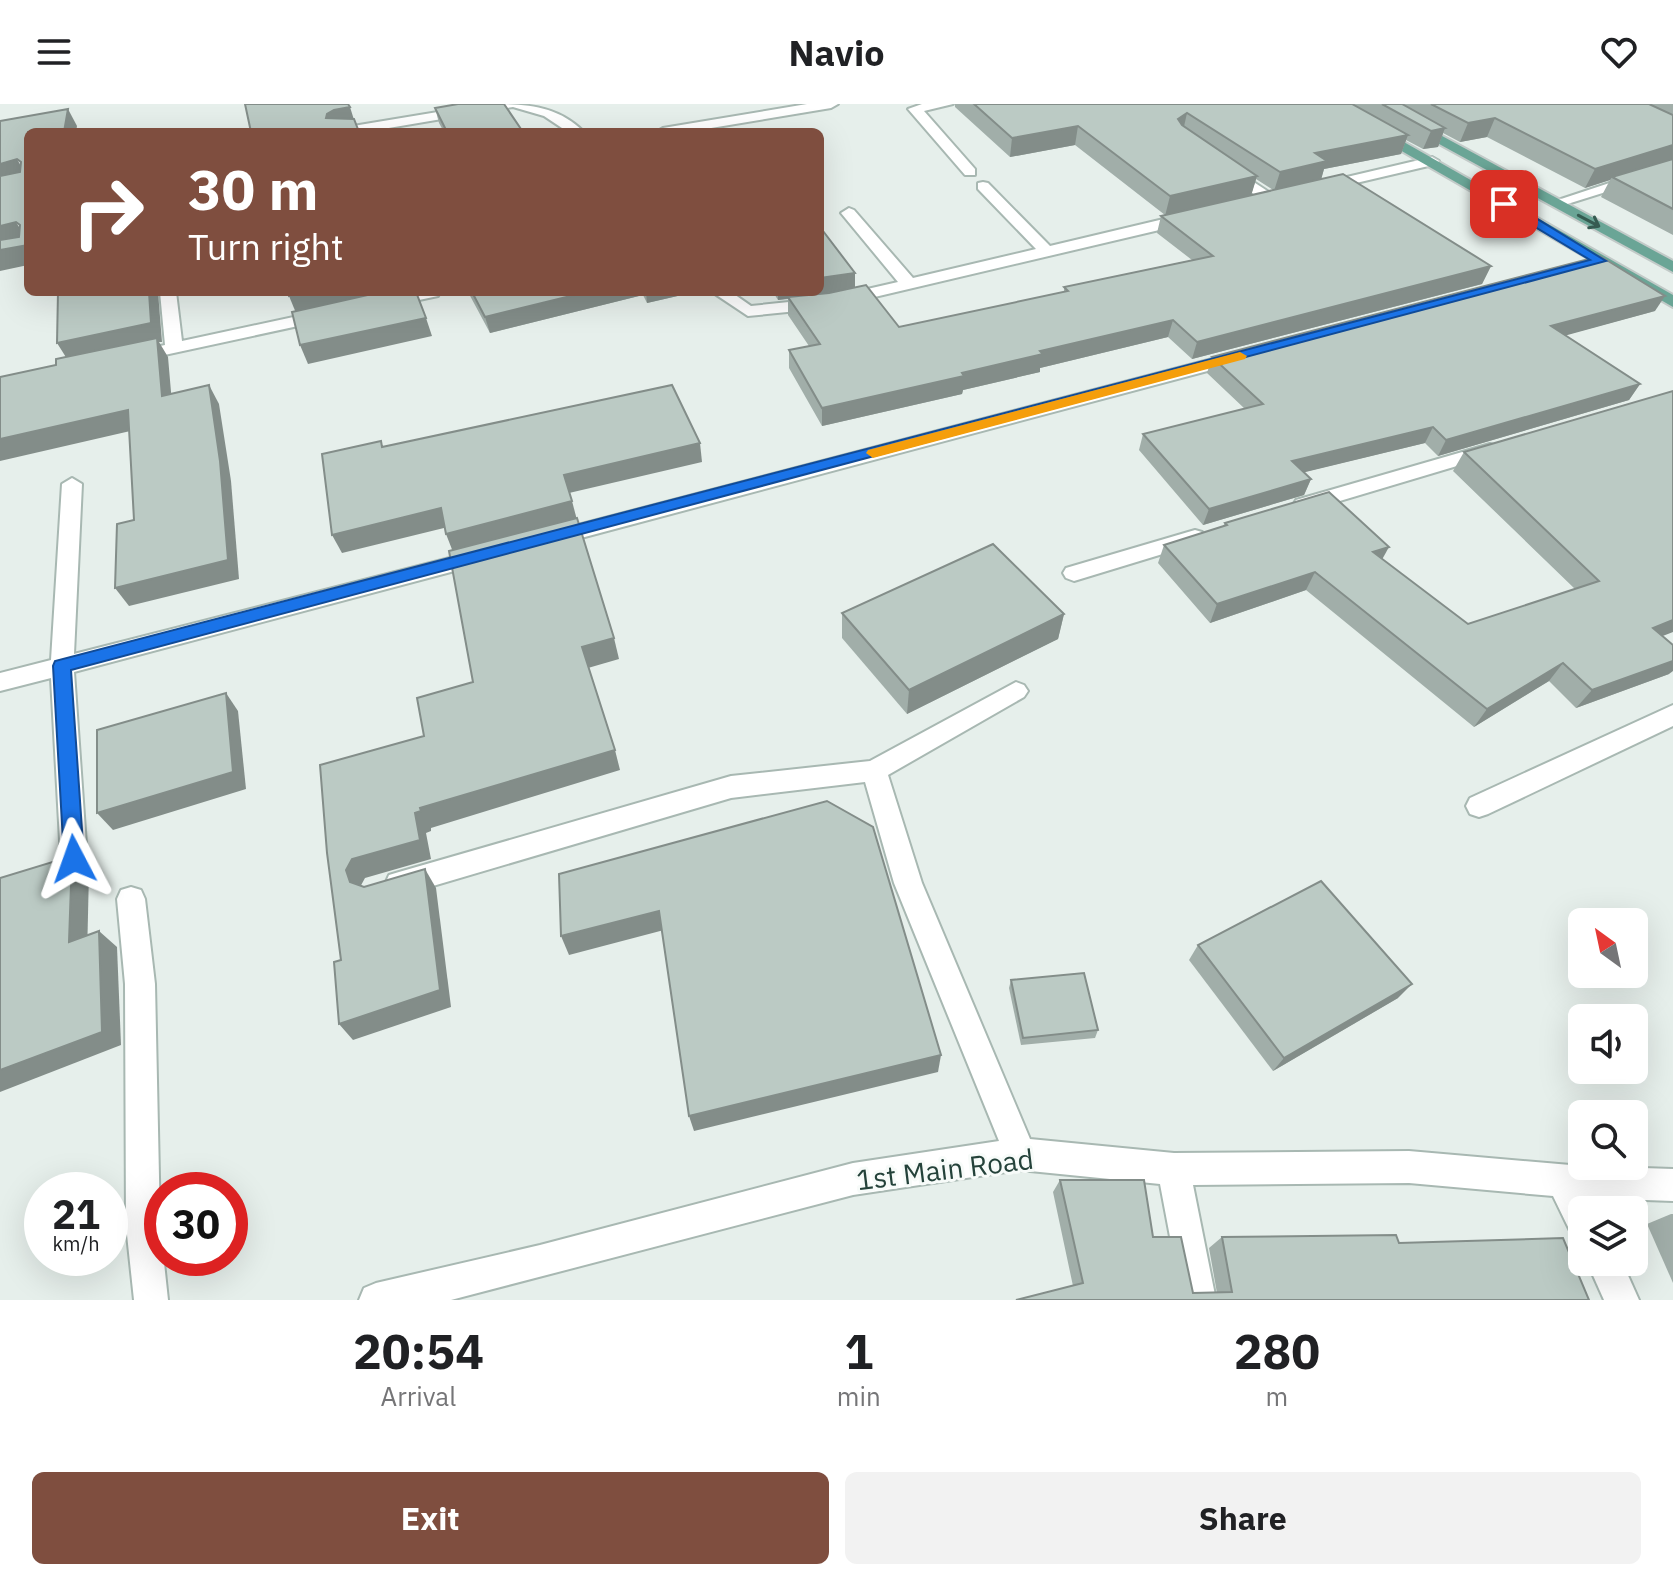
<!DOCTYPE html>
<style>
body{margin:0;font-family:"IBM Plex Sans",sans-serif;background:#f2f2f2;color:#202124;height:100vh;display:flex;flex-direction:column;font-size:30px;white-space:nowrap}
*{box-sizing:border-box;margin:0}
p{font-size:26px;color:#757577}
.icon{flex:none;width:44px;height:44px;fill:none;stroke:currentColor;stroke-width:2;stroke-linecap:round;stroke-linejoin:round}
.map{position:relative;height:1196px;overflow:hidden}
.details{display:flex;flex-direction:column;background:#fff;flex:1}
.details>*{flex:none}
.hud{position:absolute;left:24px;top:24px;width:800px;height:168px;border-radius:12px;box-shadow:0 8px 32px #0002;background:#7f4e3f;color:#fff;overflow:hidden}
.needle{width:52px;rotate:327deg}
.controls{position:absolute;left:1568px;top:804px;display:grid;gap:16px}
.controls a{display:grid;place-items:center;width:80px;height:80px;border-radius:12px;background:#fff;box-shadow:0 8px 32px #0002;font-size:40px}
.speed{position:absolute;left:24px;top:1068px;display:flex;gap:16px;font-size:40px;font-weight:700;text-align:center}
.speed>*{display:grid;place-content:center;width:104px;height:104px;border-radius:50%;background:#fff;box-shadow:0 8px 32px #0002;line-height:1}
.speed small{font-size:20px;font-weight:400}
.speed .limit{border:12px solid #d22;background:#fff;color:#111}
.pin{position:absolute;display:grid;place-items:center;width:68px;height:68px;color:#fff;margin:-34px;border-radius:16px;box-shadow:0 4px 12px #0006}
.me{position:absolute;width:88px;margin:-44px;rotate:356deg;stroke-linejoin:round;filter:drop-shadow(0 0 6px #0008)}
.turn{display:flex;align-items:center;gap:28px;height:168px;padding:0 32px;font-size:36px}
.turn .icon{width:104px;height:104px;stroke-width:2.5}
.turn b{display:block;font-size:56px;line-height:68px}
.eta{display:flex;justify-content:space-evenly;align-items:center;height:136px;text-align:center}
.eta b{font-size:48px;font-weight:700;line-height:56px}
.button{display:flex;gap:16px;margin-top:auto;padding:16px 32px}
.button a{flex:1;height:92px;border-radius:12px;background:#7f4e3f;color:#fff;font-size:32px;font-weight:700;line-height:92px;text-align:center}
.button a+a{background:#f2f2f2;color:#202124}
header{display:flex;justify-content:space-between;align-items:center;height:104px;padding:0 32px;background:#fff;font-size:36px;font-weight:700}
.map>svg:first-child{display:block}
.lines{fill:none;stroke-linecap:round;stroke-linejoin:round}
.minor-casing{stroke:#a8b8b2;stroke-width:4}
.major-casing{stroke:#c2cac8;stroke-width:4}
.minor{fill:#fff;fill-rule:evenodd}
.major{fill:#6aa596;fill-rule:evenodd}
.wall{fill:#a1aea9;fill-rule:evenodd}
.shaded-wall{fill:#838d89}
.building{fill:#bbcac4;stroke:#838d89;stroke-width:2}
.oneway{stroke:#365b51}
.route{fill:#1a73e8;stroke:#114b97;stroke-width:2}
.slow{fill:#f59e0b}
.labels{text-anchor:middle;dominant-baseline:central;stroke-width:6;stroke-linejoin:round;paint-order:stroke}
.near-street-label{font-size:28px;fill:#24423a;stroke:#f7fbf9}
</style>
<header><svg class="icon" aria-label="menu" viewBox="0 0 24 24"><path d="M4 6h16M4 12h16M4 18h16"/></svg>Navio<svg class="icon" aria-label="heart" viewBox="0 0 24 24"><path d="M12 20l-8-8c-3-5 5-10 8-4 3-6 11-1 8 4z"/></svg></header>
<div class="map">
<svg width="1673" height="1196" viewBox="0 0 1673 1196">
<rect width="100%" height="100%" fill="#e6efeb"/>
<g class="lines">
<defs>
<g id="minor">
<path d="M486,0C523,0 556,0 584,28H568L544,12L513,3L365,28H334L341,24Z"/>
<polygon points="807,0 838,0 831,4 687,28 656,28 663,24"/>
<polygon points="922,0 953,0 924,7 975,65 975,71 965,71 908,5"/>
<polygon points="1432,53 1439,57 1437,60 1322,87 1315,83 1317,80"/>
<polygon points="1673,58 1673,67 1561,102 1556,103 1549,99"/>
<polygon points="1226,60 1275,92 1275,98 1265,98 1221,67 1219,64"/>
<polygon points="983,78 988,79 1050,142 1189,109 1197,114 1189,119 828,204 748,212 712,188 731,188 751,202 828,194 898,178 841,109 849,104 854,106 913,174 1036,145 978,85 978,79"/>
<polygon points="160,188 176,188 182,237 326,206 334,211 326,216 132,258 126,257 123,253 126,249 165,241"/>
<polygon points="409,188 440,188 438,192 386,203 378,198 380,194"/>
<polygon points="1239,248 1248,253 1245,257 551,442 544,440 540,435 544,430 551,428"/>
<polygon points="1490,340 1497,342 1500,346 1497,350 1303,408 1293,401 1296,396"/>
<polygon points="72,374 82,380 74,550 481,446 489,448 492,453 489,458 481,460 74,568 87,755 83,763 74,767 65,763 61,755 51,574 0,587 0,569 51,556 62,380"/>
<polygon points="1195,426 1202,428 1205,433 1202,438 1074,477 1066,474 1063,469 1066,464"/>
<polygon points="1016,578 1024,581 1028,587 1024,593 888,671 922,779 1030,1035 1174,1049 1409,1047 1582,1062 1673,1065 1673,1097 1589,1094 1595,1106 1582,1106 1582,1132 1570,1127 1553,1092 1409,1079 1193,1081 1216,1196 1182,1196 1160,1080 1020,1066 853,1091 451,1196 359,1196 364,1184 376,1179 540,1141 853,1059 999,1037 894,779 865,678 731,694 399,792 389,789 385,780 389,771 399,768 731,672 870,657"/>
<polygon points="1673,601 1673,622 1488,710 1479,713 1470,710 1466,702 1470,694"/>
<polygon points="131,783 141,786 145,795 155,880 160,1121 168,1196 134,1196 126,1121 125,880 117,795 121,786"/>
<polygon points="1587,1158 1622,1158 1639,1196 1604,1196"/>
</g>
<g id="major">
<polygon points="1320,0 1337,0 1673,191 1673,203"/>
<polygon points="1366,0 1383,0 1673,157 1673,168"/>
</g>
</defs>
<use href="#minor" class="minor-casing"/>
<use href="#major" class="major-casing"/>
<use href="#minor" class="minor"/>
<use href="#major" class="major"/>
</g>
<g class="wall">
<path d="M955,0H1673V131L1601,93L1610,76L1585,84L1487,33L1460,38L1443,29L1438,43L1423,45L1406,36L1401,50L1324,65L1321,75L1491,162L1482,180L1192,255L1168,233L1040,264V268L963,286L962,290L822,322L789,264V246L809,242L788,211V195L778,196L773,188H820L855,183L899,223L1064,188V183L1192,156L1157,129L1161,112L1165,111L1075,41L1010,53L955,3ZM1256,75L1273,86L1251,91Z"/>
<polygon points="435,4 523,28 444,28 439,19"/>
<polygon points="468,188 695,188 647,199 643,191 490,229"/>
<polygon points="1655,207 1565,231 1640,280 1629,296 1438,352 1425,339 1304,368 1311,375 1304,391 1203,421 1139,346 1143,330 1245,305 1207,269 1212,253"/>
<polygon points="1464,348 1663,532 1669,570 1576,604 1549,577 1474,623 1306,486 1210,519 1158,459 1164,441 1223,422 1225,419 1382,455 1468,520 1575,485 1453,367"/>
<polygon points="842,509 1064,510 1058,535 907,610 842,534"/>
<polygon points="1198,841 1398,894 1273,967 1189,856"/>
<polygon points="1011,876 1098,926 1095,934 1021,941 1009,884"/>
<polygon points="1060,1076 1153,1133 1193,1189 1217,1189 1209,1144 1222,1133 1399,1139 1589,1196 1016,1196 1073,1182 1053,1088"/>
<polygon points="1671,1110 1673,1110 1673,1179 1647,1120"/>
</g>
<g class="shaded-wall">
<polygon points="350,3 355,19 326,14 327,10 334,6"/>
<polygon points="68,5 77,22 76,28 64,28"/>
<polygon points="1187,9 1183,27 1178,15"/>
<polygon points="1495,14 1487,33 1460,38 1468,19"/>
<polygon points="1078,22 1075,41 1010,53 1012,34"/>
<polygon points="1445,24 1438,43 1423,45 1431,27"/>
<polygon points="1408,31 1401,50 1324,65 1321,76 1274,87 1280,68 1315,49"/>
<polygon points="1673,41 1673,56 1612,73 1610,76 1585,84 1595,65"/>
<polygon points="17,55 27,73 0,80 0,60"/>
<polygon points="1257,72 1251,92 1165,112 1170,92"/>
<polygon points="16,118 27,136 0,143 0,122"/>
<polygon points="28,141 28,161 0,167 0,146"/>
<polygon points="1491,162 1482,180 1192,255 1197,238"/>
<polygon points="855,169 855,185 778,196 778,188 820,188 820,174"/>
<polygon points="149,188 158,188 162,238 159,238 168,253 173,311 69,258 57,239"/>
<polygon points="310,188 400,188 296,209 289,192"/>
<polygon points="587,188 642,188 643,191 490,229 485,213"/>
<polygon points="646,188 695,188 647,199"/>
<polygon points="1665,192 1655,207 1542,238 1551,222"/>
<polygon points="426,214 432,232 308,260 300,241"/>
<polygon points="1173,216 1168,233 1040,264 1040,268 963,286 962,290 822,322 822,304 962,269 1040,247"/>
<polygon points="1640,280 1629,296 1438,352 1446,336"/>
<polygon points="209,281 219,300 231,377 239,475 129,502 115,484"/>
<polygon points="128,306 139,325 0,357 0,335"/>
<polygon points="1433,323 1425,339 1285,373 1292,357"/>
<polygon points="700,339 702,358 569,389 564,371"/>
<polygon points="1311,375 1304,391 1203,421 1209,405"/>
<polygon points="572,397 577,416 453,448 446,430"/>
<polygon points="441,404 448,423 342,449 332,431"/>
<polygon points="1389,443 1379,461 1373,448"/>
<polygon points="1315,468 1306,486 1210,519 1217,500"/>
<polygon points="1064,510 1058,535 907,610 909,586"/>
<polygon points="1673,516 1673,528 1637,542 1653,524"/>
<polygon points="614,534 619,555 588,564 582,543"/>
<polygon points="1673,557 1673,567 1669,570 1576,604 1592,586"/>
<polygon points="1563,559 1549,577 1474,623 1487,605"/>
<polygon points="226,589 238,607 246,685 113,726 97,709"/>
<polygon points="615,646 620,666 431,724 431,727 426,729 431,755 365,774 359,785 350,778 346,766 352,755 420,704"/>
<polygon points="72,752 89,768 87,853 69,838"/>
<polygon points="425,765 436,784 451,903 353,936 339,920"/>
<polygon points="659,807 664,826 569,851 561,832"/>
<polygon points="99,827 117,843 121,941 0,988 0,966"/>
<polygon points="1412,880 1398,894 1273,967 1284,954"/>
<polygon points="941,951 938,968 694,1027 689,1012"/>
</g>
<g class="building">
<polygon points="245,0 348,0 350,3 334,6 327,10 326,14 354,15 359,28 251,28"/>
<polygon points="458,0 504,0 523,28 447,28 435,4"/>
<polygon points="974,0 1352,0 1408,31 1315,49 1327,57 1280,68 1187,9 1178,15 1182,21 1257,72 1170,92 1078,22 1012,34"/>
<polygon points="1382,0 1402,0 1445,24 1431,27"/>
<polygon points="1431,0 1649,0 1673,11 1673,41 1595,65 1495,14 1468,19"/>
<polygon points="68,5 64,28 28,28 28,141 0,146 0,136 19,133 20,121 16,118 0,122 0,72 20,68 21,58 17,55 0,60 0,17"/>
<polygon points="1673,55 1673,105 1612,73"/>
<polygon points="1343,70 1491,162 1197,238 1173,216 1040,247 1043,250 962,269 964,272 822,304 789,246 820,240 788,193 829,189 866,181 899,223 1068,187 1064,183 1213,152 1161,112"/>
<polygon points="820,123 855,169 820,174"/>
<polygon points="1600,152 1665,192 1551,222 1640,280 1446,336 1433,323 1292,357 1311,375 1209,405 1143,330 1263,300 1212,253"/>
<polygon points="58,188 149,188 151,219 57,239"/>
<polygon points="288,188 310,188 289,192"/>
<polygon points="381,188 416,188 426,214 300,241 292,208"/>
<polygon points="472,188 587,188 485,213"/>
<polygon points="157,234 162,292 209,281 220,357 228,456 115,484 117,420 134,416 128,306 0,335 0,273 56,261 56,255"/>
<polygon points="672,281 700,339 564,371 572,397 446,430 441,404 332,431 322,350 381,337 382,343"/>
<polygon points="1673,287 1673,516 1653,524 1673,541 1673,557 1592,586 1563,559 1487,605 1315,468 1217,500 1164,441 1227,421 1225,419 1329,388 1389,443 1373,448 1468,520 1599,477 1464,348"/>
<polygon points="577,414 614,534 582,543 615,646 420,704 421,707 415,709 420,736 352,755 346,766 350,778 364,783 425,765 440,886 339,920 334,858 341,856 327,749 320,661 424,632 417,594 473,578 449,447"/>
<polygon points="993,440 1064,510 909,586 842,509"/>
<polygon points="226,589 233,668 97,709 97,626"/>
<polygon points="827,697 873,723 941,951 689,1012 659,807 561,832 559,770"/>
<polygon points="72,752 69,838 99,827 102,928 0,966 0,774"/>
<polygon points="1321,777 1412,880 1284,954 1198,841"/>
<polygon points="1084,869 1098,926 1023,934 1011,876"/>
<polygon points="1060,1076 1144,1076 1153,1133 1181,1133 1193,1189 1232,1188 1222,1133 1396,1131 1399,1139 1563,1134 1589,1196 1016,1196 1083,1179"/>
</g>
<defs><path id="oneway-shaft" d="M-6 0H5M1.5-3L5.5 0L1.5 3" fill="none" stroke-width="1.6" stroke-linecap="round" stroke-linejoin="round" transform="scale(2)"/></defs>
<use class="oneway" href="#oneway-shaft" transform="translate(1589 117) rotate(28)"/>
<polygon class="route" points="1500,97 1508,97 1606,157 71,566 84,755 81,761 74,763 67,761 64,755 53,562 55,557 1590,156 1500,102"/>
<polygon class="slow" points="1240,248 1247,252 1245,255 873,354 866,349 868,346"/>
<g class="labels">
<g class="near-street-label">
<text transform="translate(945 1065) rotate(-7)">1st Main Road</text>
</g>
</g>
</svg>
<div class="controls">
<a><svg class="needle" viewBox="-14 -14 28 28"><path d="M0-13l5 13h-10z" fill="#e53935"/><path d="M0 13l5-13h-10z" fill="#757577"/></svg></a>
<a><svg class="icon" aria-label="sound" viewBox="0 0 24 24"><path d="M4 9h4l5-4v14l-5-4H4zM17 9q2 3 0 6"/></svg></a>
<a><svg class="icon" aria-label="search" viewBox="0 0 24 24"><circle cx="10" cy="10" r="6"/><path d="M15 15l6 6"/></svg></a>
<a><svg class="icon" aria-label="layers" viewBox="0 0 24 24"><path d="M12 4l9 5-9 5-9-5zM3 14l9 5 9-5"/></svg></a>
</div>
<div class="speed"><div>21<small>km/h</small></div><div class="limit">30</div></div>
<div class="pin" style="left:1504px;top:100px;background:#d93025"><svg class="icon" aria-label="arrive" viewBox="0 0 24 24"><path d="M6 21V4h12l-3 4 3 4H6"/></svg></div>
<svg class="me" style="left:74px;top:755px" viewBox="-20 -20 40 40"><path d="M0-17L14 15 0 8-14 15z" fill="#1a73e8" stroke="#fff" stroke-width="4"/></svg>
<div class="hud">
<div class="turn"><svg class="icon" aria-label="right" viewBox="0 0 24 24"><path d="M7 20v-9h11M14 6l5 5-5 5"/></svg><div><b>30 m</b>Turn right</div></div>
</div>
</div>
<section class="details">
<div class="eta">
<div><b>20:54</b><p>Arrival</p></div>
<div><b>1</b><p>min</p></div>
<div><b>280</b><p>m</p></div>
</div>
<div class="button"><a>Exit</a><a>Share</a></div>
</section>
